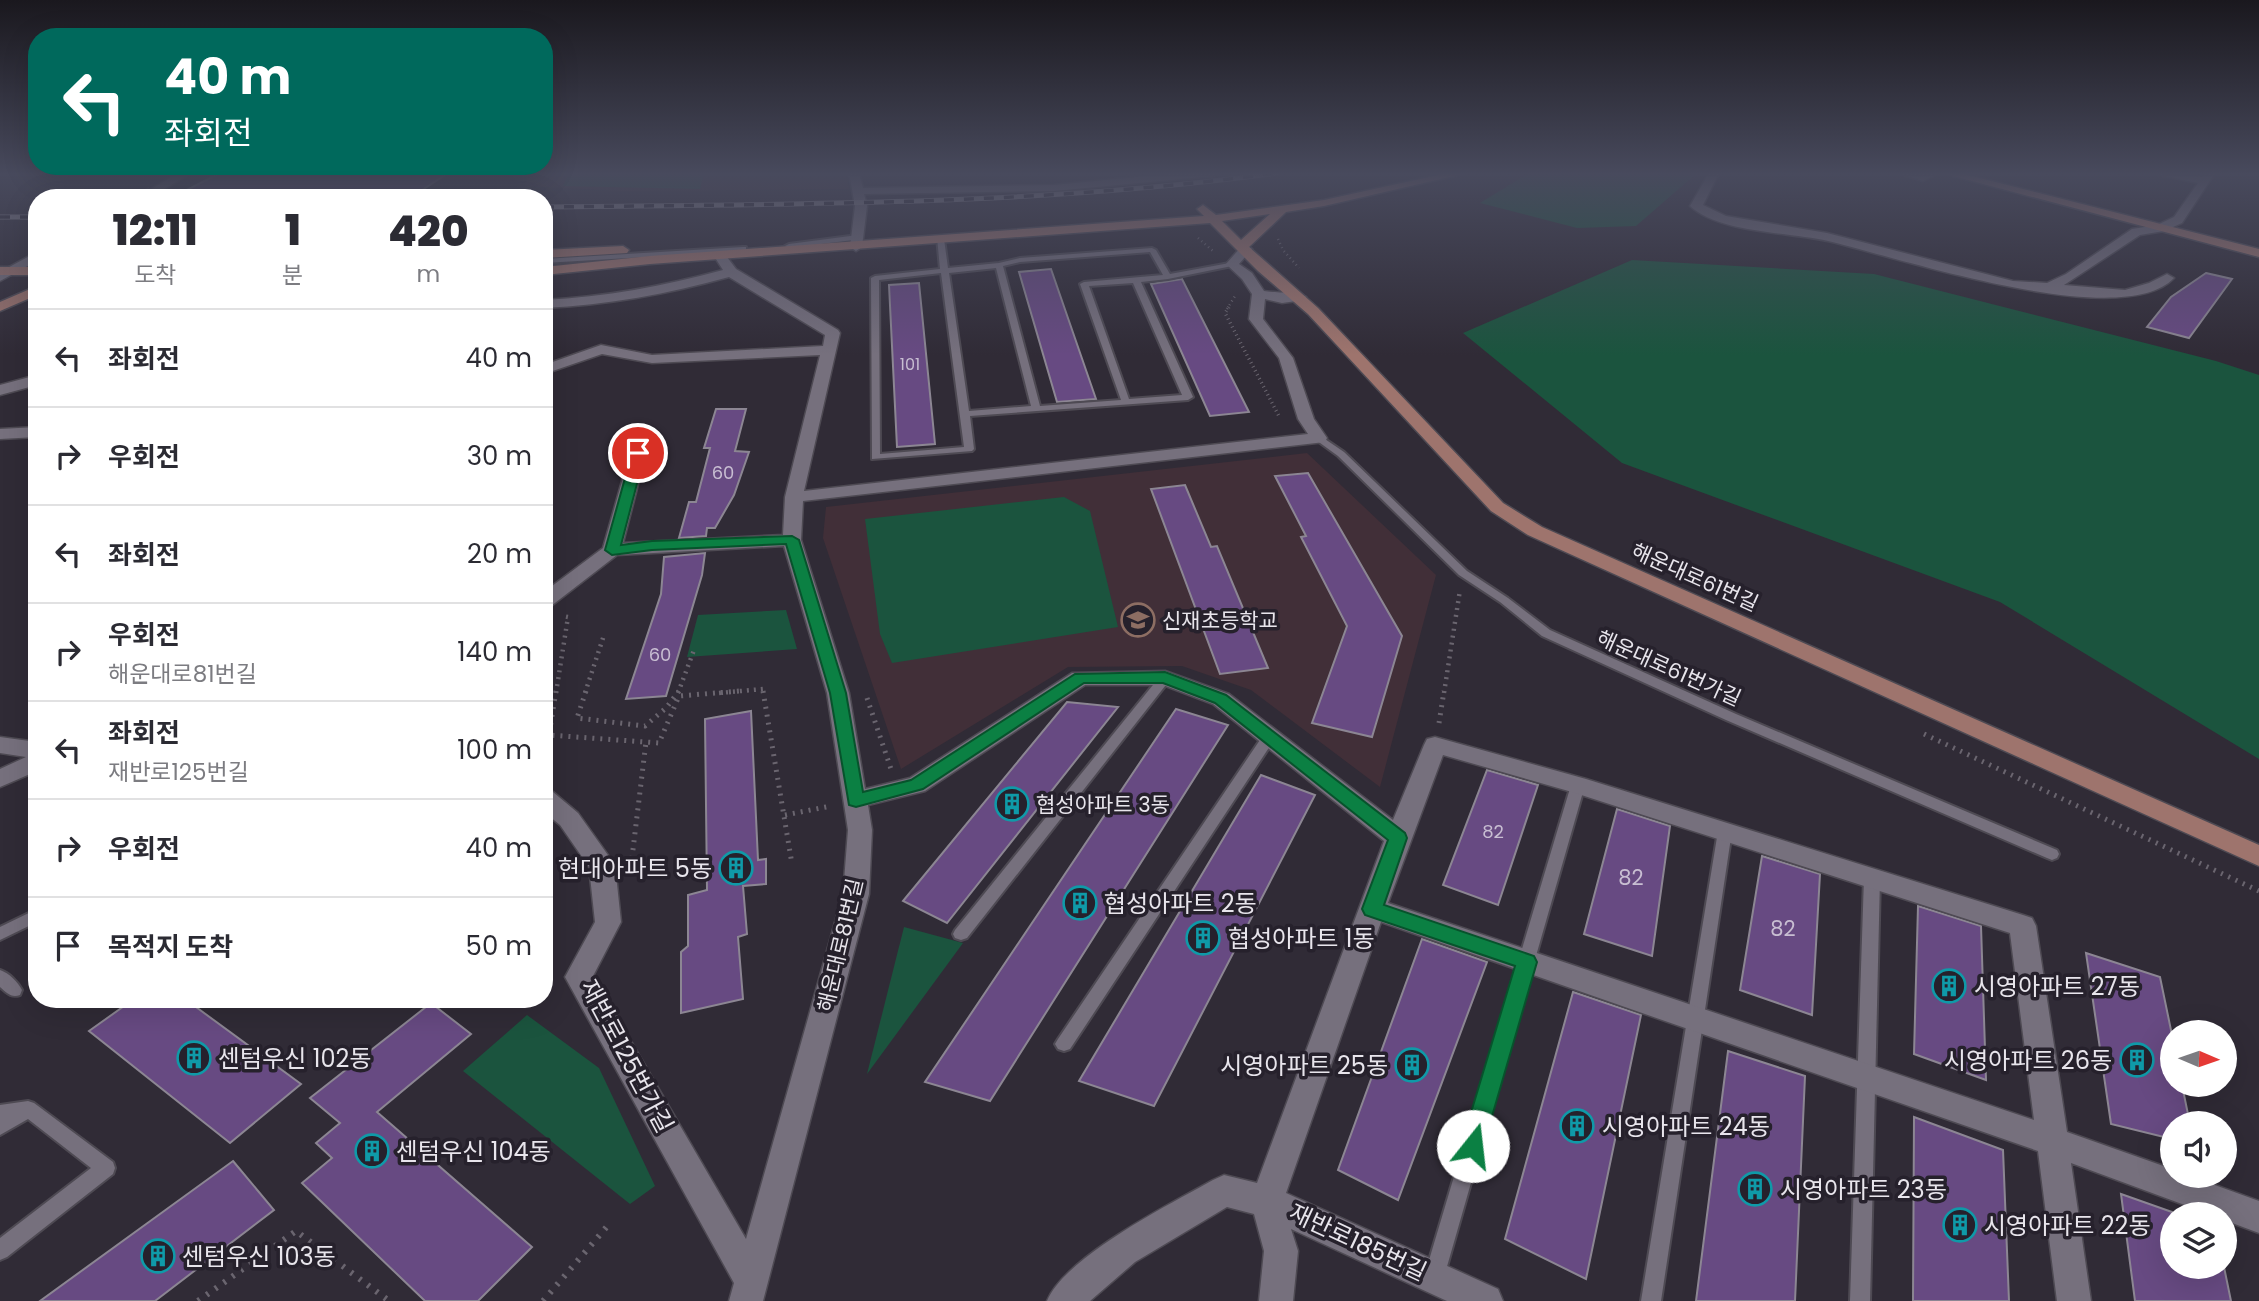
<!DOCTYPE html>
<html lang="ko">
<meta charset="utf-8">
<style>
body{margin:0;font-family:Poppins,"Noto Sans KR",sans-serif;background:#f7f7f7;color:#2b2b33;height:100vh;display:flex;flex-direction:column;font-size:26px;white-space:nowrap}
*{box-sizing:border-box;margin:0}
p{font-size:23px;color:#7c7c81}
.icon{flex:none;width:38px;height:38px;fill:none;stroke:currentColor;stroke-width:2;stroke-linecap:round;stroke-linejoin:round}
.map{position:relative;flex:1;overflow:hidden}
.sheet{position:absolute;left:28px;top:189px;width:525px;height:819px;display:flex;flex-direction:column;background:#fff;border-radius:28px;box-shadow:0 7px 28px #0002}
.sheet>*{flex:none}
.banner{position:absolute;left:28px;top:28px;width:525px;height:147px;border-radius:28px;box-shadow:0 7px 28px #0002;background:#00695c;color:#fff;overflow:hidden}
.needle{width:46px;rotate:92deg}
.fabs{position:absolute;left:2160px;top:1020px;display:grid;gap:14px}
.fabs a{display:grid;place-items:center;width:77px;height:77px;border-radius:50%;background:#fff;box-shadow:0 7px 28px #0002;font-size:35px}
.pin{position:absolute;display:grid;place-items:center;width:60px;height:60px;color:#fff;margin:-30px;border:4px solid #fff;border-radius:50%;box-shadow:0 2px 7px #0007}
.me{position:absolute;width:77px;margin:-38px;rotate:16deg;stroke-linejoin:round;filter:drop-shadow(0 0 5px #0008)}
.turn{display:flex;align-items:center;gap:24px;height:147px;padding:0 21px;font-size:32px}
.turn .icon{width:91px;height:91px;stroke-width:2.5}
.turn b{display:block;font-size:49px;line-height:60px}
.eta{display:flex;justify-content:space-evenly;align-items:center;height:119px;text-align:center}
.eta b{font-size:42px;font-weight:800;line-height:49px}
ul{padding:0;list-style:none}
li{display:flex;align-items:center;gap:21px;height:98px;padding:0 21px;border-top:2px solid #e1e1e2}
li div{flex:1}
li b{display:block;font-size:26px}
li em{font-style:normal}
.map>svg:first-child{display:block}
.education{fill:#412f38}
.green{fill:#1b543e}
.building{fill:#674a82;stroke:#8c8693;stroke-width:2}
.lines{fill:none;stroke-linecap:round;stroke-linejoin:round}
.street-tunnel{stroke:#4c4751;stroke-width:12;stroke-dasharray:12 6;stroke-linecap:butt}
.lane-casing{stroke:#4e4a53;stroke-width:4}
.street-casing{stroke:#4e4a53;stroke-width:3}
.secondary-casing{stroke:#4e4a53;stroke-width:3}
.path-far4{stroke:#6a656f;stroke-width:2.5;stroke-dasharray:1 3.5;stroke-linecap:butt}
.path-far3{stroke:#6a656f;stroke-width:3.5;stroke-dasharray:1 3.5;stroke-linecap:butt}
.path-far2{stroke:#6a656f;stroke-width:4.5;stroke-dasharray:2 5;stroke-linecap:butt}
.path-far1{stroke:#6a656f;stroke-width:5;stroke-dasharray:2 6;stroke-linecap:butt}
.path{stroke:#6a656f;stroke-width:6;stroke-dasharray:2.5 8;stroke-linecap:butt}
.lane{fill:#76707d;fill-rule:evenodd}
.street{fill:#76707d;fill-rule:evenodd}
.secondary{fill:#9e746d;fill-rule:evenodd}
.rail-casing{stroke:#918d96;stroke-width:5}
.rail{stroke:#26212c;stroke-width:3.5;stroke-dasharray:10;stroke-linecap:butt}
.route{fill:#0b8043;stroke:#07532c;stroke-width:2}
.labels{text-anchor:middle;dominant-baseline:central;stroke-width:7;stroke-linejoin:round;paint-order:stroke}
.far-number-label{font-size:16px;fill:#c8bed2}
.number-label{font-size:18px;fill:#c8bed2}
.street-label{font-size:21px;fill:#e8e5ec;stroke:#26212c}
.poi-label{font-size:21px;fill:#e8e5ec;stroke:#26212c;text-anchor:start}
.near-number-label{font-size:21px;fill:#c8bed2}
.near-poi-label{font-size:24px;fill:#e8e5ec;stroke:#26212c;text-anchor:start}
.near-street-label{font-size:24px;fill:#e8e5ec;stroke:#26212c}
</style>
<div class="map">
<svg width="2259" height="1301" viewBox="0 0 2259 1301">
<rect width="100%" height="100%" fill="#302b36"/>
<g class="education">
<polygon points="533,173 846,173 849,189 623,191 524,186"/>
<polygon points="1307,453 1436,575 1380,787 1251,690 1182,666 1068,667 901,769 823,538 826,507"/>
</g>
<g class="green">
<polygon points="569,173 704,173 700,189 563,186"/>
<polygon points="1529,173 1697,173 1636,226 1577,228 1480,203"/>
<polygon points="1632,260 1874,274 2216,361 2259,375 2259,759 2000,602 1622,463 1463,333"/>
<polygon points="1064,497 1090,511 1118,627 892,663 880,634 865,519"/>
<polygon points="786,610 797,649 687,657 698,615"/>
<polygon points="904,927 963,943 867,1074"/>
<polygon points="527,1015 599,1068 655,1186 630,1204 463,1071"/>
</g>
<g class="building">
<polygon points="220,173 448,173 410,198 171,198"/>
<polygon points="1051,269 1096,399 1057,402 1019,272"/>
<polygon points="2206,273 2232,279 2189,338 2147,327 2171,297"/>
<polygon points="1182,279 1249,412 1210,416 1151,284"/>
<polygon points="919,283 935,444 897,447 889,285"/>
<polygon points="716,409 746,409 735,451 749,452 734,495 715,528 707,528 706,536 679,538 689,502 696,502 710,448 704,448"/>
<polygon points="1308,473 1402,636 1372,737 1312,723 1347,626 1301,537 1306,536 1275,476"/>
<polygon points="1185,485 1211,547 1217,546 1268,668 1220,674 1151,489"/>
<polygon points="705,553 702,575 666,696 626,699 661,594 664,557"/>
<polygon points="1067,702 1118,707 947,923 903,901"/>
<polygon points="1176,709 1228,725 990,1101 925,1082"/>
<polygon points="751,711 758,860 766,859 766,884 743,886 747,934 738,937 743,999 681,1013 681,952 688,946 688,895 707,890 705,719"/>
<polygon points="1487,770 1538,785 1498,905 1443,885"/>
<polygon points="1261,775 1315,795 1154,1106 1079,1081"/>
<polygon points="1617,809 1670,826 1652,956 1584,934"/>
<polygon points="1762,856 1820,874 1812,1015 1740,990"/>
<polygon points="1918,906 1981,926 1986,1080 1914,1054"/>
<polygon points="1422,939 1487,962 1398,1200 1338,1170"/>
<polygon points="2086,953 2160,977 2172,1035 2172,1085 2182,1085 2190,1124 2172,1124 2172,1139 2111,1124"/>
<polygon points="1573,992 1641,1015 1586,1279 1505,1239"/>
<polygon points="134,999 185,999 301,1084 230,1143 89,1031"/>
<polygon points="431,1003 471,1034 377,1112 532,1247 478,1301 425,1301 302,1183 332,1158 316,1143 340,1123 310,1098"/>
<polygon points="1728,1051 1805,1076 1795,1301 1696,1301"/>
<polygon points="1914,1117 2003,1150 2009,1301 1913,1301"/>
<polygon points="233,1161 274,1210 155,1301 40,1301"/>
<polygon points="2121,1194 2172,1212 2172,1267 2224,1267 2231,1301 2135,1301"/>
</g>
<g class="lines">
<polyline class="street-tunnel" points="141,198 154,191"/>
<defs>
<g id="lane">
<polygon points="858,235 861,235 861,239 789,248 785,246 789,244"/>
<path d="M937,237L944,239L948,268L999,263L1020,258L1152,248L1156,250L1170,274L1235,262V266H1232L1168,279L1141,282L1193,397L1188,400L970,416L974,449L972,451L872,459L871,278L875,276L940,269ZM1150,252L1163,275L1084,282L1080,284L1121,400L1040,406L1003,266L1020,262ZM996,268L1031,406L969,411L949,273ZM941,273L964,447L880,454L879,280ZM1133,283L1182,395L1129,399L1089,286Z"/>
<polygon points="743,247 746,247 746,251 544,263 544,259"/>
<polygon points="1319,435 1344,452 1467,571 1508,598 1550,630 1736,714 2057,850 2059,854 2057,858 2052,860 2047,858 1726,720 1542,636 1500,602 1459,575 1338,456 1316,440 1314,438"/>
<polygon points="1165,674 1169,675 1171,678 1169,681 967,938 961,940 955,938 953,934 955,930 1161,675"/>
<polygon points="1269,732 1274,734 1276,737 1274,740 1070,1049 1064,1051 1058,1049 1055,1044 1058,1039 1264,734"/>
<polygon points="1578,780 1583,781 1585,785 1444,1277 1441,1284 1434,1287 1427,1284 1424,1277 1571,785 1573,781"/>
<polygon points="1725,826 1730,827 1732,831 1661,1301 1641,1301 1718,831 1720,827"/>
<polygon points="1872,872 1877,874 1880,878 1870,1301 1850,1301 1864,878 1867,874"/>
<polygon points="37,909 37,922 0,940 0,927"/>
<path d="M0,970C9,973 18,982 22,990L20,995C11,998 7,993 0,987Z"/>
<polygon points="28,1101 34,1103 113,1162 115,1168 113,1174 7,1257 0,1260 0,1238 91,1168 28,1119 0,1135 0,1105"/>
</g>
<g id="street">
<polygon points="178,173 191,173 158,193 148,191"/>
<polygon points="849,173 859,173 863,188 1054,185 1178,173 1218,173 1213,176 1054,191 864,194 867,206 862,247 856,251 850,247 855,206"/>
<path d="M1709,173H1719L1703,205L1726,216L1827,233L2013,281L2047,283L2066,274L2132,229L2157,225L2174,217L2198,183L2150,173L2202,177L2205,173H2215L2182,223L2164,231L2140,235L2064,285L2125,290L2149,283L2167,274L2174,278C2122,333 1897,257 1828,241C1789,232 1719,233 1690,206Z"/>
<polygon points="1897,173 1939,173 1923,181"/>
<path d="M1246,245L1252,249L1239,264L1252,273L1264,291C1275,293 1299,292 1306,297L1304,300L1282,303L1265,299L1263,319L1293,358L1314,419L1327,438L1325,442L803,501L801,540L849,693L865,789L910,778L1072,673L1165,671L1229,694L1393,820L1424,745L1427,739L1435,737L1586,779L2023,915L2032,918L2036,926L2067,1132L2172,1169V1176H2190L2259,1201V1233L2224,1220V1214H2209L2071,1163L2091,1301H2057L2038,1151L1381,922L1286,1193L1498,1289L1503,1301H1447L1291,1229L1298,1251L1293,1301H1259L1264,1251L1254,1214L1227,1207L1135,1262L1090,1301H1047C1065,1257 1170,1204 1213,1180L1224,1175L1257,1183L1384,841L1213,704L1163,685H1085L925,791L868,805L872,830L869,894L763,1301H729L734,1283L565,977L595,922L589,867L560,825L544,812V789L553,792L578,813L615,865L621,922L593,976L746,1239L843,894L848,830L827,693L784,546L617,555L551,606L544,608V592L603,548L630,453L638,448L646,453L623,543L783,535L785,497L820,355L652,363L602,354L544,374V365L601,345L652,355L823,346L825,335L729,277C668,294 608,305 544,308V300C605,297 664,286 723,270L714,256L720,252L724,253L736,269L838,330L840,333L804,491L1308,434L1298,419L1279,358L1249,319L1252,294L1242,279L1226,264L1242,246ZM1443,755L1572,792L2010,933L2034,1120L1388,903Z"/>
<polygon points="37,252 37,261 0,281 0,272"/>
<polygon points="37,375 37,385 0,395 0,385"/>
<polygon points="37,427 37,437 0,439 0,429"/>
<polygon points="0,737 37,742 37,771 0,787 0,769 26,757 0,753"/>
</g>
<g id="secondary">
<path d="M1447,173H1467L1324,206L1286,212L1249,247L1318,308L1503,503L1542,527L2259,845V866L1528,535L1491,511L1308,314L1258,271L1210,223L650,264L544,275V267L650,256L1204,216L1197,209L1203,205L1216,215L1324,200ZM1270,214L1241,240L1222,221Z"/>
<polygon points="1942,173 1960,173 2259,249 2259,257"/>
<polygon points="623,246 629,250 627,253 544,258 544,250"/>
<rect x="0" y="267" width="37" height="8"/>
<polygon points="37,286 37,295 0,311 0,302"/>
</g>
</defs>
<use href="#lane" class="lane-casing"/>
<use href="#street" class="street-casing"/>
<use href="#secondary" class="secondary-casing"/>
<g class="path-far4">
<polyline points="1198,238 1213,251"/>
<polyline points="1278,239 1283,250 1299,268"/>
<polyline points="1227,309 1235,296"/>
</g>
<polyline class="path-far3" points="1229,307 1225,313 1280,418"/>
<g class="path-far2">
<polyline points="556,693 568,617 563,616"/>
<polyline points="585,693 604,635"/>
<polyline points="678,693 694,650"/>
<polyline points="719,693 763,689 764,693"/>
<polyline points="1444,693 1460,590"/>
</g>
<g class="path-far1">
<polyline points="556,691 549,735 659,743 679,696 740,691"/>
<polyline points="586,691 577,718 645,726 666,708 679,691"/>
<polyline points="763,691 792,864"/>
<polyline points="867,698 891,769"/>
<polyline points="1439,723 1444,691"/>
<polyline points="1924,734 2259,891"/>
<polyline points="785,815 831,806"/>
<polyline points="631,866 646,742"/>
</g>
<g class="path">
<polyline points="198,1301 296,1231 389,1301"/>
<polyline points="543,1301 610,1223"/>
</g>
<use href="#lane" class="lane"/>
<use href="#street" class="street"/>
<use href="#secondary" class="secondary"/>
<defs>
<g id="rail">
<path d="M544,207C789,204 1033,206 1277,173"/>
<polyline points="0,217 37,217"/>
</g>
</defs>
<use href="#rail" class="rail-casing"/>
<use href="#rail" class="rail"/>
</g>
<linearGradient id="sky" x2="0" y2="1"><stop stop-color="#1a181e"/><stop offset="0.49" stop-color="#484a5d"/><stop offset="1" stop-color="#484a5d" stop-opacity="0"/></linearGradient>
<rect width="2259" height="355" fill="url(#sky)"/>
<polygon class="route" points="638,449 645,453 621,545 652,541 792,536 799,540 846,693 863,792 911,780 1075,674 1165,672 1226,695 1405,833 1407,838 1384,905 1534,956 1537,962 1481,1154 1473,1157 1464,1154 1461,1146 1515,966 1365,915 1362,909 1388,840 1215,703 1163,683 1084,683 923,789 856,807 849,805 830,693 786,544 652,550 612,555 605,550 632,453"/>
<defs>
<symbol id="school-ring" viewBox="-11 -11 22 22"><circle r="9.5" fill="#26212c" stroke="#8d6e63" stroke-width="1.5"/><path d="M0-5L7-2L0 1L-7-2ZM-4 1L0 2.5L4 1V4Q0 6-4 4Z" fill="#8d6e63"/></symbol>
<symbol id="building-ring" viewBox="-11 -11 22 22"><circle r="9.5" fill="#26212c" stroke="#0f9aa8" stroke-width="1.5"/><path d="M-4-6H4V6H1V3H-1V6H-4ZM-2.5-4.3h1.7v1.8h-1.7ZM.8-4.3h1.7v1.8H.8ZM-2.5-1h1.7V.8h-1.7ZM.8-1h1.7V.8H.8Z" fill="#0f9aa8"/></symbol>
</defs>
<g fill-rule="evenodd">
<use href="#school-ring" x="1119" y="601" width="38" height="38"/>
<use href="#building-ring" x="993" y="785" width="38" height="38"/>
<use href="#building-ring" x="717" y="849" width="38" height="38"/>
<use href="#building-ring" x="1061" y="884" width="38" height="38"/>
<use href="#building-ring" x="1184" y="919" width="38" height="38"/>
<use href="#building-ring" x="1930" y="967" width="38" height="38"/>
<use href="#building-ring" x="175" y="1039" width="38" height="38"/>
<use href="#building-ring" x="2118" y="1041" width="38" height="38"/>
<use href="#building-ring" x="1393" y="1046" width="38" height="38"/>
<use href="#building-ring" x="1558" y="1107" width="38" height="38"/>
<use href="#building-ring" x="353" y="1132" width="38" height="38"/>
<use href="#building-ring" x="1736" y="1170" width="38" height="38"/>
<use href="#building-ring" x="1941" y="1206" width="38" height="38"/>
<use href="#building-ring" x="139" y="1237" width="38" height="38"/>
</g>
<g class="labels">
<g class="far-number-label">
<text x="910" y="364">101</text>
</g>
<g class="number-label">
<text x="723" y="472">60</text>
<text x="660" y="654">60</text>
<text x="1493" y="831">82</text>
</g>
<g class="street-label">
<text transform="translate(1695 577) rotate(24)">해운대로61번길</text>
<text transform="translate(1669 668) rotate(24)">해운대로61번가길</text>
<text transform="translate(840 945) rotate(-77)">해운대로81번길</text>
</g>
<g class="poi-label">
<text x="1162" y="620">신재초등학교</text>
<text x="1036" y="804">협성아파트 3동</text>
</g>
<g class="near-number-label">
<text x="1631" y="877">82</text>
<text x="1783" y="928">82</text>
</g>
<g class="near-poi-label">
<text x="712" y="868" text-anchor="end">현대아파트 5동</text>
<text x="1104" y="903">협성아파트 2동</text>
<text x="1228" y="938">협성아파트 1동</text>
<text x="1974" y="986">시영아파트 27동</text>
<text x="218" y="1058">센텀우신 102동</text>
<text x="2112" y="1060" text-anchor="end">시영아파트 26동</text>
<text x="1388" y="1065" text-anchor="end">시영아파트 25동</text>
<text x="1602" y="1126">시영아파트 24동</text>
<text x="396" y="1151">센텀우신 104동</text>
<text x="1780" y="1189">시영아파트 23동</text>
<text x="1984" y="1225">시영아파트 22동</text>
<text x="182" y="1256">센텀우신 103동</text>
</g>
<g class="near-street-label">
<text transform="translate(627 1056) rotate(62)">재반로125번가길</text>
<text transform="translate(1358 1242) rotate(25)">재반로185번길</text>
</g>
</g>
</svg>
<div class="fabs">
<a><svg class="needle" viewBox="-14 -14 28 28"><path d="M0-13l5 13h-10z" fill="#e53935"/><path d="M0 13l5-13h-10z" fill="#7c7c81"/></svg></a>
<a><svg class="icon" aria-label="sound" viewBox="0 0 24 24"><path d="M4 9h4l5-4v14l-5-4H4zM17 9q2 3 0 6"/></svg></a>
<a><svg class="icon" aria-label="layers" viewBox="0 0 24 24"><path d="M12 4l9 5-9 5-9-5zM3 14l9 5 9-5"/></svg></a>
</div>
<div class="pin" style="left:638px;top:453px;background:#d93025"><svg class="icon" aria-label="arrive" viewBox="0 0 24 24"><path d="M6 21V4h12l-3 4 3 4H6"/></svg></div>
<svg class="me" style="left:1473px;top:1146px" viewBox="-20 -20 40 40"><circle r="19" fill="#fff"/><path d="M0-13L10 11 0 6-10 11z" fill="#0b8043"/></svg>
<div class="banner">
<div class="turn"><svg class="icon" aria-label="left" viewBox="0 0 24 24"><path d="M17 20v-9H6M10 6l-5 5 5 5"/></svg><div><b>40 m</b>좌회전</div></div>
</div>
<section class="sheet">
<div class="eta">
<div><b>12:11</b><p>도착</p></div>
<div><b>1</b><p>분</p></div>
<div><b>420</b><p>m</p></div>
</div>
<ul>
<li><svg class="icon" aria-label="left" viewBox="0 0 24 24"><path d="M17 20v-9H6M10 6l-5 5 5 5"/></svg><div><b>좌회전</b></div><em>40 m</em></li>
<li><svg class="icon" aria-label="right" viewBox="0 0 24 24"><path d="M7 20v-9h11M14 6l5 5-5 5"/></svg><div><b>우회전</b></div><em>30 m</em></li>
<li><svg class="icon" aria-label="left" viewBox="0 0 24 24"><path d="M17 20v-9H6M10 6l-5 5 5 5"/></svg><div><b>좌회전</b></div><em>20 m</em></li>
<li><svg class="icon" aria-label="right" viewBox="0 0 24 24"><path d="M7 20v-9h11M14 6l5 5-5 5"/></svg><div><b>우회전</b><p>해운대로81번길</p></div><em>140 m</em></li>
<li><svg class="icon" aria-label="left" viewBox="0 0 24 24"><path d="M17 20v-9H6M10 6l-5 5 5 5"/></svg><div><b>좌회전</b><p>재반로125번길</p></div><em>100 m</em></li>
<li><svg class="icon" aria-label="right" viewBox="0 0 24 24"><path d="M7 20v-9h11M14 6l5 5-5 5"/></svg><div><b>우회전</b></div><em>40 m</em></li>
<li><svg class="icon" aria-label="arrive" viewBox="0 0 24 24"><path d="M6 21V4h12l-3 4 3 4H6"/></svg><div><b>목적지 도착</b></div><em>50 m</em></li>
</ul>
</section>
</div>
